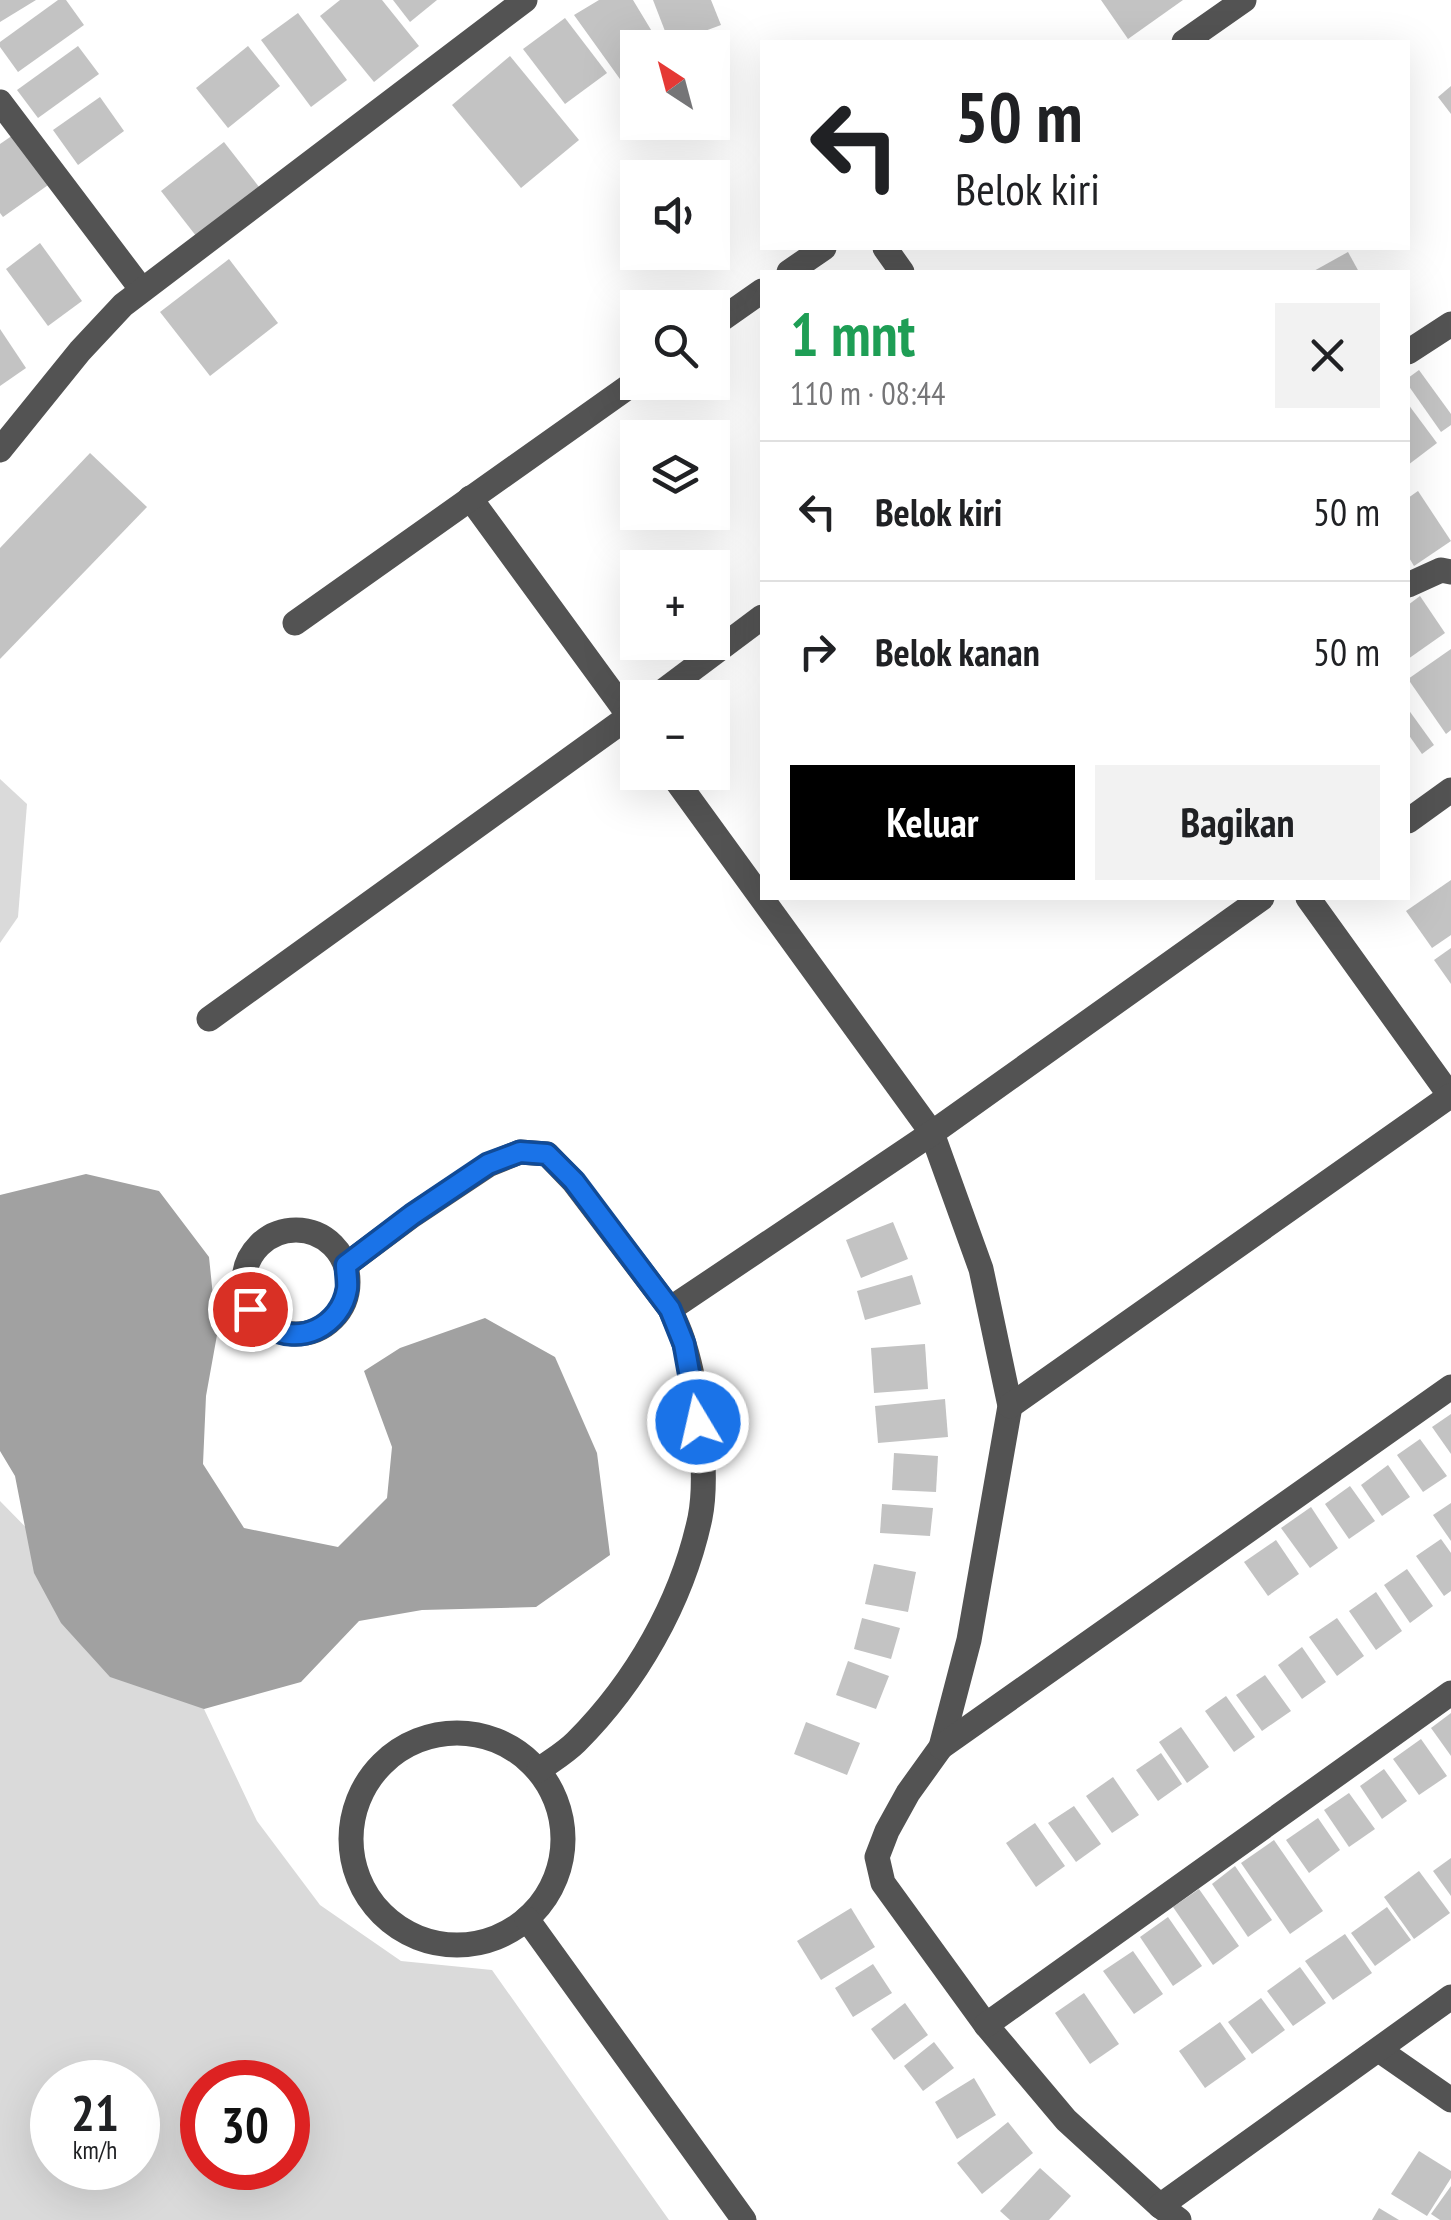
<!DOCTYPE html>
<html lang="id">
<meta charset="utf-8">
<style>
body{margin:0;font-family:"PT Sans Narrow",sans-serif;background:#f2f2f2;color:#202124;height:100vh;display:flex;flex-direction:column;font-size:38px;white-space:nowrap}
*{box-sizing:border-box;margin:0}
p{font-size:32px;color:#757577}
.icon{flex:none;width:55px;height:55px;fill:none;stroke:currentColor;stroke-width:2;stroke-linecap:round;stroke-linejoin:round}
.map{position:relative;flex:1;overflow:hidden}
.drawer{position:absolute;left:760px;top:270px;width:650px;height:630px;display:flex;flex-direction:column;background:#fff;border-radius:0px;box-shadow:0 10px 40px #0002}
.drawer>*{flex:none}
.banner{position:absolute;left:760px;top:40px;width:650px;height:210px;border-radius:0px;box-shadow:0 10px 40px #0002;background:#fff;color:#202124;overflow:hidden}
.needle{width:65px;rotate:324deg}
.tools{position:absolute;left:620px;top:30px;display:grid;gap:20px}
.tools a{display:grid;place-items:center;width:110px;height:110px;border-radius:0px;background:#fff;box-shadow:0 10px 40px #0002;font-size:50px}
.speed{position:absolute;left:30px;top:2060px;display:flex;gap:20px;font-size:50px;font-weight:700;text-align:center}
.speed>*{display:grid;place-content:center;width:130px;height:130px;border-radius:50%;background:#fff;box-shadow:0 10px 40px #0002;line-height:1}
.speed small{font-size:25px;font-weight:400}
.speed .limit{border:15px solid #d22;background:#fff;color:#111}
.pin{position:absolute;display:grid;place-items:center;width:85px;height:85px;color:#fff;margin:-42px;border:5px solid #fff;border-radius:50%;box-shadow:0 2px 10px #0007}
.me{position:absolute;width:110px;margin:-55px;rotate:351deg;stroke-linejoin:round;filter:drop-shadow(0 0 8px #0008)}
.turn{display:flex;align-items:center;gap:35px;height:210px;padding:0 30px;font-size:45px}
.turn .icon{width:130px;height:130px;stroke-width:2.5}
.turn b{display:block;font-size:70px;line-height:85px}
.round{display:grid;place-items:center;flex:none;width:105px;height:105px;border-radius:0px;background:#f2f2f2}
.headline{display:flex;align-items:center;justify-content:space-between;height:170px;padding:0 30px}
h1{font-size:60px;font-weight:700;line-height:75px;color:#1e9e55}
.button{display:flex;gap:20px;margin-top:auto;padding:20px 30px}
.button a{flex:1;height:115px;border-radius:0px;background:#000;color:#fff;font-size:40px;font-weight:700;line-height:115px;text-align:center}
.button a+a{background:#f2f2f2;color:#202124}
ul{padding:0;list-style:none}
li{display:flex;align-items:center;gap:30px;height:140px;padding:0 30px;border-top:2px solid #e0e0e0}
li div{flex:1}
li b{display:block;font-size:38px}
li em{font-style:normal}
.map>svg:first-child{display:block}
.green{fill:#dadada;fill-rule:evenodd}
.water{fill:#a1a1a1}
.building{fill:#c3c3c3}
.lines{fill:none;stroke-linecap:round;stroke-linejoin:round}
.minor{stroke:#535353;stroke-width:25}
.route-casing{stroke:#114b97;stroke-width:25}
.route{stroke:#1a73e8;stroke-width:18}
</style>
<div class="map">
<svg width="1451" height="2220" viewBox="0 0 1451 2220">
<rect width="100%" height="100%" fill="#fff"/>
<g class="green">
<polygon points="0,779 27,804 18,917 0,943"/>
<path d="M0,1501L204,1709L257,1821L320,1905L401,1961L492,1970L669,2220H0ZM52,2082H138V2168H52ZM202,2082H288V2168H202Z"/>
</g>
<polygon class="water" points="86,1174 159,1191 209,1257 217,1335 206,1396 203,1464 244,1528 338,1547 387,1498 392,1447 364,1371 400,1348 485,1318 555,1357 597,1453 610,1555 536,1607 422,1610 359,1621 301,1682 204,1709 110,1677 61,1623 34,1573 15,1476 0,1451 0,1195"/>
<g class="building">
<polygon points="0,0 36,0 0,22"/>
<polygon points="58,0 66,0 84,25 18,72 0,47 0,42"/>
<polygon points="340,0 382,0 419,46 374,82 320,16"/>
<polygon points="393,0 437,0 410,22"/>
<polygon points="599,0 633,0 662,48 638,48 638,89 630,93 574,15"/>
<polygon points="653,0 711,0 721,25 670,44"/>
<polygon points="1101,0 1183,0 1128,39"/>
<polygon points="298,13 347,80 311,107 261,40"/>
<polygon points="565,18 607,73 565,104 523,49"/>
<polygon points="78,46 99,74 38,118 17,90"/>
<polygon points="248,46 280,86 228,128 196,88"/>
<polygon points="510,56 579,140 521,188 452,105"/>
<polygon points="1451,86 1451,114 1438,97"/>
<polygon points="100,97 124,131 78,165 53,130"/>
<polygon points="16,133 51,183 3,217 0,213 0,144"/>
<polygon points="224,142 263,192 200,241 161,191"/>
<polygon points="40,243 82,301 48,326 6,269"/>
<polygon points="1348,252 1359,272 1312,272"/>
<polygon points="229,259 278,323 210,376 160,312"/>
<polygon points="0,329 26,368 0,386"/>
<polygon points="1419,370 1451,414 1451,425 1441,432 1408,385 1408,378"/>
<polygon points="1408,404 1437,443 1408,465"/>
<polygon points="90,453 147,507 0,659 0,548"/>
<polygon points="1418,491 1451,541 1414,566 1408,556 1408,498"/>
<polygon points="1420,596 1445,633 1408,659 1408,605"/>
<polygon points="1451,649 1451,730 1446,734 1408,679"/>
<polygon points="1408,709 1434,745 1422,754 1408,734"/>
<polygon points="1451,880 1451,935 1432,948 1406,911"/>
<polygon points="1451,948 1451,984 1434,960"/>
<polygon points="893,1222 908,1259 861,1278 846,1240"/>
<polygon points="912,1275 921,1304 865,1320 857,1291"/>
<polygon points="925,1344 928,1389 874,1393 871,1348"/>
<polygon points="945,1399 948,1437 878,1443 875,1406"/>
<polygon points="1451,1414 1451,1454 1432,1427"/>
<polygon points="1420,1439 1447,1476 1423,1492 1397,1455"/>
<polygon points="894,1453 938,1456 936,1492 892,1490"/>
<polygon points="1388,1465 1410,1497 1382,1516 1361,1485"/>
<polygon points="1350,1486 1375,1521 1349,1539 1325,1504"/>
<polygon points="1451,1503 1451,1541 1433,1515"/>
<polygon points="882,1504 933,1508 930,1536 880,1533"/>
<polygon points="1311,1507 1338,1548 1310,1568 1281,1528"/>
<polygon points="1441,1539 1451,1553 1451,1591 1444,1596 1416,1556"/>
<polygon points="1276,1540 1299,1574 1268,1596 1244,1562"/>
<polygon points="874,1564 916,1572 908,1612 865,1604"/>
<polygon points="1407,1569 1433,1606 1410,1623 1384,1585"/>
<polygon points="1376,1592 1402,1631 1376,1650 1349,1611"/>
<polygon points="862,1618 900,1628 891,1659 854,1649"/>
<polygon points="1337,1618 1364,1656 1337,1676 1309,1637"/>
<polygon points="1302,1647 1326,1682 1302,1699 1278,1665"/>
<polygon points="848,1661 889,1676 876,1709 836,1695"/>
<polygon points="1265,1675 1291,1711 1262,1731 1236,1695"/>
<polygon points="1226,1696 1255,1737 1234,1752 1205,1711"/>
<polygon points="1451,1713 1451,1756 1431,1728"/>
<polygon points="806,1722 860,1743 847,1775 794,1754"/>
<polygon points="1181,1727 1209,1767 1187,1783 1159,1742"/>
<polygon points="1421,1739 1447,1776 1419,1795 1393,1759"/>
<polygon points="1161,1753 1182,1784 1158,1801 1136,1770"/>
<polygon points="1384,1769 1407,1801 1382,1819 1360,1786"/>
<polygon points="1113,1777 1139,1815 1112,1833 1086,1796"/>
<polygon points="1349,1793 1375,1829 1349,1847 1324,1810"/>
<polygon points="1074,1806 1101,1844 1076,1862 1048,1823"/>
<polygon points="1318,1818 1340,1850 1309,1873 1286,1840"/>
<polygon points="1035,1823 1065,1866 1036,1887 1006,1843"/>
<polygon points="1274,1840 1323,1911 1290,1934 1241,1863"/>
<polygon points="1451,1858 1451,1896 1433,1871"/>
<polygon points="1235,1866 1272,1920 1248,1937 1212,1884"/>
<polygon points="1419,1871 1450,1913 1414,1939 1384,1897"/>
<polygon points="1199,1889 1239,1946 1213,1965 1173,1907"/>
<polygon points="1387,1907 1411,1940 1375,1966 1351,1933"/>
<polygon points="851,1908 875,1947 821,1980 797,1941"/>
<polygon points="1168,1917 1202,1966 1173,1986 1140,1937"/>
<polygon points="1345,1934 1372,1973 1333,2000 1305,1961"/>
<polygon points="1133,1951 1163,1994 1134,2014 1103,1971"/>
<polygon points="873,1964 892,1993 853,2017 835,1988"/>
<polygon points="1300,1967 1326,2003 1293,2026 1267,1991"/>
<polygon points="1084,1993 1119,2044 1090,2064 1055,2013"/>
<polygon points="1261,1998 1285,2030 1252,2054 1228,2022"/>
<polygon points="905,2003 928,2035 894,2060 871,2029"/>
<polygon points="1220,2022 1246,2059 1205,2088 1179,2051"/>
<polygon points="934,2042 954,2068 923,2091 904,2066"/>
<polygon points="974,2078 996,2115 957,2139 935,2102"/>
<polygon points="1008,2122 1033,2153 982,2194 957,2163"/>
<polygon points="1419,2151 1451,2171 1451,2178 1427,2216 1391,2194"/>
<polygon points="1040,2168 1071,2196 1049,2220 1010,2220 1000,2211"/>
<polygon points="1451,2186 1451,2220 1440,2220 1431,2214"/>
<polygon points="1379,2208 1399,2220 1372,2220"/>
</g>
<g class="lines">
<g class="minor">
<polyline points="1184,42 1244,0"/>
<polyline points="0,102 142,290"/>
<polyline points="885,248 902,272"/>
<polyline points="789,272 824,248"/>
<polyline points="712,326 762,291"/>
<polyline points="1408,352 1451,324"/>
<polyline points="0,450 80,351 123,305 525,0"/>
<polyline points="470,498 638,728"/>
<polyline points="1408,585 1441,570 1451,572"/>
<polyline points="295,623 638,380"/>
<polyline points="654,698 762,617"/>
<polyline points="670,772 932,1133 981,1269 1010,1406 969,1640 941,1747 908,1793 887,1831 877,1857 883,1883 986,2025 1066,2120 1160,2206"/>
<polyline points="1408,821 1451,790"/>
<polyline points="1308,898 1451,1097"/>
<polyline points="209,1019 638,710"/>
<circle cx="296" cy="1282" r="52"/>
<polyline points="346,1265 413,1215 488,1165 520,1152 547,1154 573,1181 670,1309"/>
<polyline points="1010,1406 1450,1096"/>
<circle cx="457" cy="1839" r="106"/>
<polyline points="941,1747 1451,1387"/>
<path d="M539,1770C551,1761 565,1753 576,1742C636,1682 682,1602 700,1518C709,1473 698,1389 684,1344C681,1332 675,1321 670,1309L932,1133L1262,898"/>
<polyline points="527,1919 744,2220"/>
<polyline points="986,2025 1451,1693"/>
<polyline points="1379,2050 1451,2100"/>
<polyline points="1179,2220 1160,2206 1451,1997"/>
</g>
</g>
<g class="lines">
<defs>
<path id="route" d="M250,1309C255,1315 261,1322 267,1326C299,1347 341,1326 347,1289C348,1282 346,1273 346,1265L412,1215L488,1164L520,1152L547,1154L574,1181L670,1309L684,1344L698,1422"/>
</defs>
<use href="#route" class="route-casing"/>
<use href="#route" class="route"/>
</g>
</svg>
<div class="tools">
<a><svg class="needle" viewBox="-14 -14 28 28"><path d="M0-13l5 13h-10z" fill="#e53935"/><path d="M0 13l5-13h-10z" fill="#757577"/></svg></a>
<a><svg class="icon" aria-label="sound" viewBox="0 0 24 24"><path d="M4 9h4l5-4v14l-5-4H4zM17 9q2 3 0 6"/></svg></a>
<a><svg class="icon" aria-label="search" viewBox="0 0 24 24"><circle cx="10" cy="10" r="6"/><path d="M15 15l6 6"/></svg></a>
<a><svg class="icon" aria-label="layers" viewBox="0 0 24 24"><path d="M12 4l9 5-9 5-9-5zM3 14l9 5 9-5"/></svg></a>
<a>+</a>
<a>−</a>
</div>
<div class="speed"><div>21<small>km/h</small></div><div class="limit">30</div></div>
<div class="pin" style="left:250px;top:1309px;background:#d93025"><svg class="icon" aria-label="arrive" viewBox="0 0 24 24"><path d="M6 21V4h12l-3 4 3 4H6"/></svg></div>
<svg class="me" style="left:698px;top:1422px" viewBox="-20 -20 40 40"><circle r="17" fill="#1a73e8" stroke="#fff" stroke-width="3"/><path d="M0-11L8 9 0 5-8 9z" fill="#fff"/></svg>
<div class="banner">
<div class="turn"><svg class="icon" aria-label="left" viewBox="0 0 24 24"><path d="M17 20v-9H6M10 6l-5 5 5 5"/></svg><div><b>50 m</b>Belok kiri</div></div>
</div>
<section class="drawer">
<div class="headline"><div><h1>1 mnt</h1><p>110 m · 08:44</p></div><a class="round"><svg class="icon" aria-label="close" viewBox="0 0 24 24"><path d="M6 6l12 12M18 6L6 18"/></svg></a></div>
<ul>
<li><svg class="icon" aria-label="left" viewBox="0 0 24 24"><path d="M17 20v-9H6M10 6l-5 5 5 5"/></svg><div><b>Belok kiri</b></div><em>50 m</em></li>
<li><svg class="icon" aria-label="right" viewBox="0 0 24 24"><path d="M7 20v-9h11M14 6l5 5-5 5"/></svg><div><b>Belok kanan</b></div><em>50 m</em></li>
</ul>
<div class="button"><a>Keluar</a><a>Bagikan</a></div>
</section>
</div>
